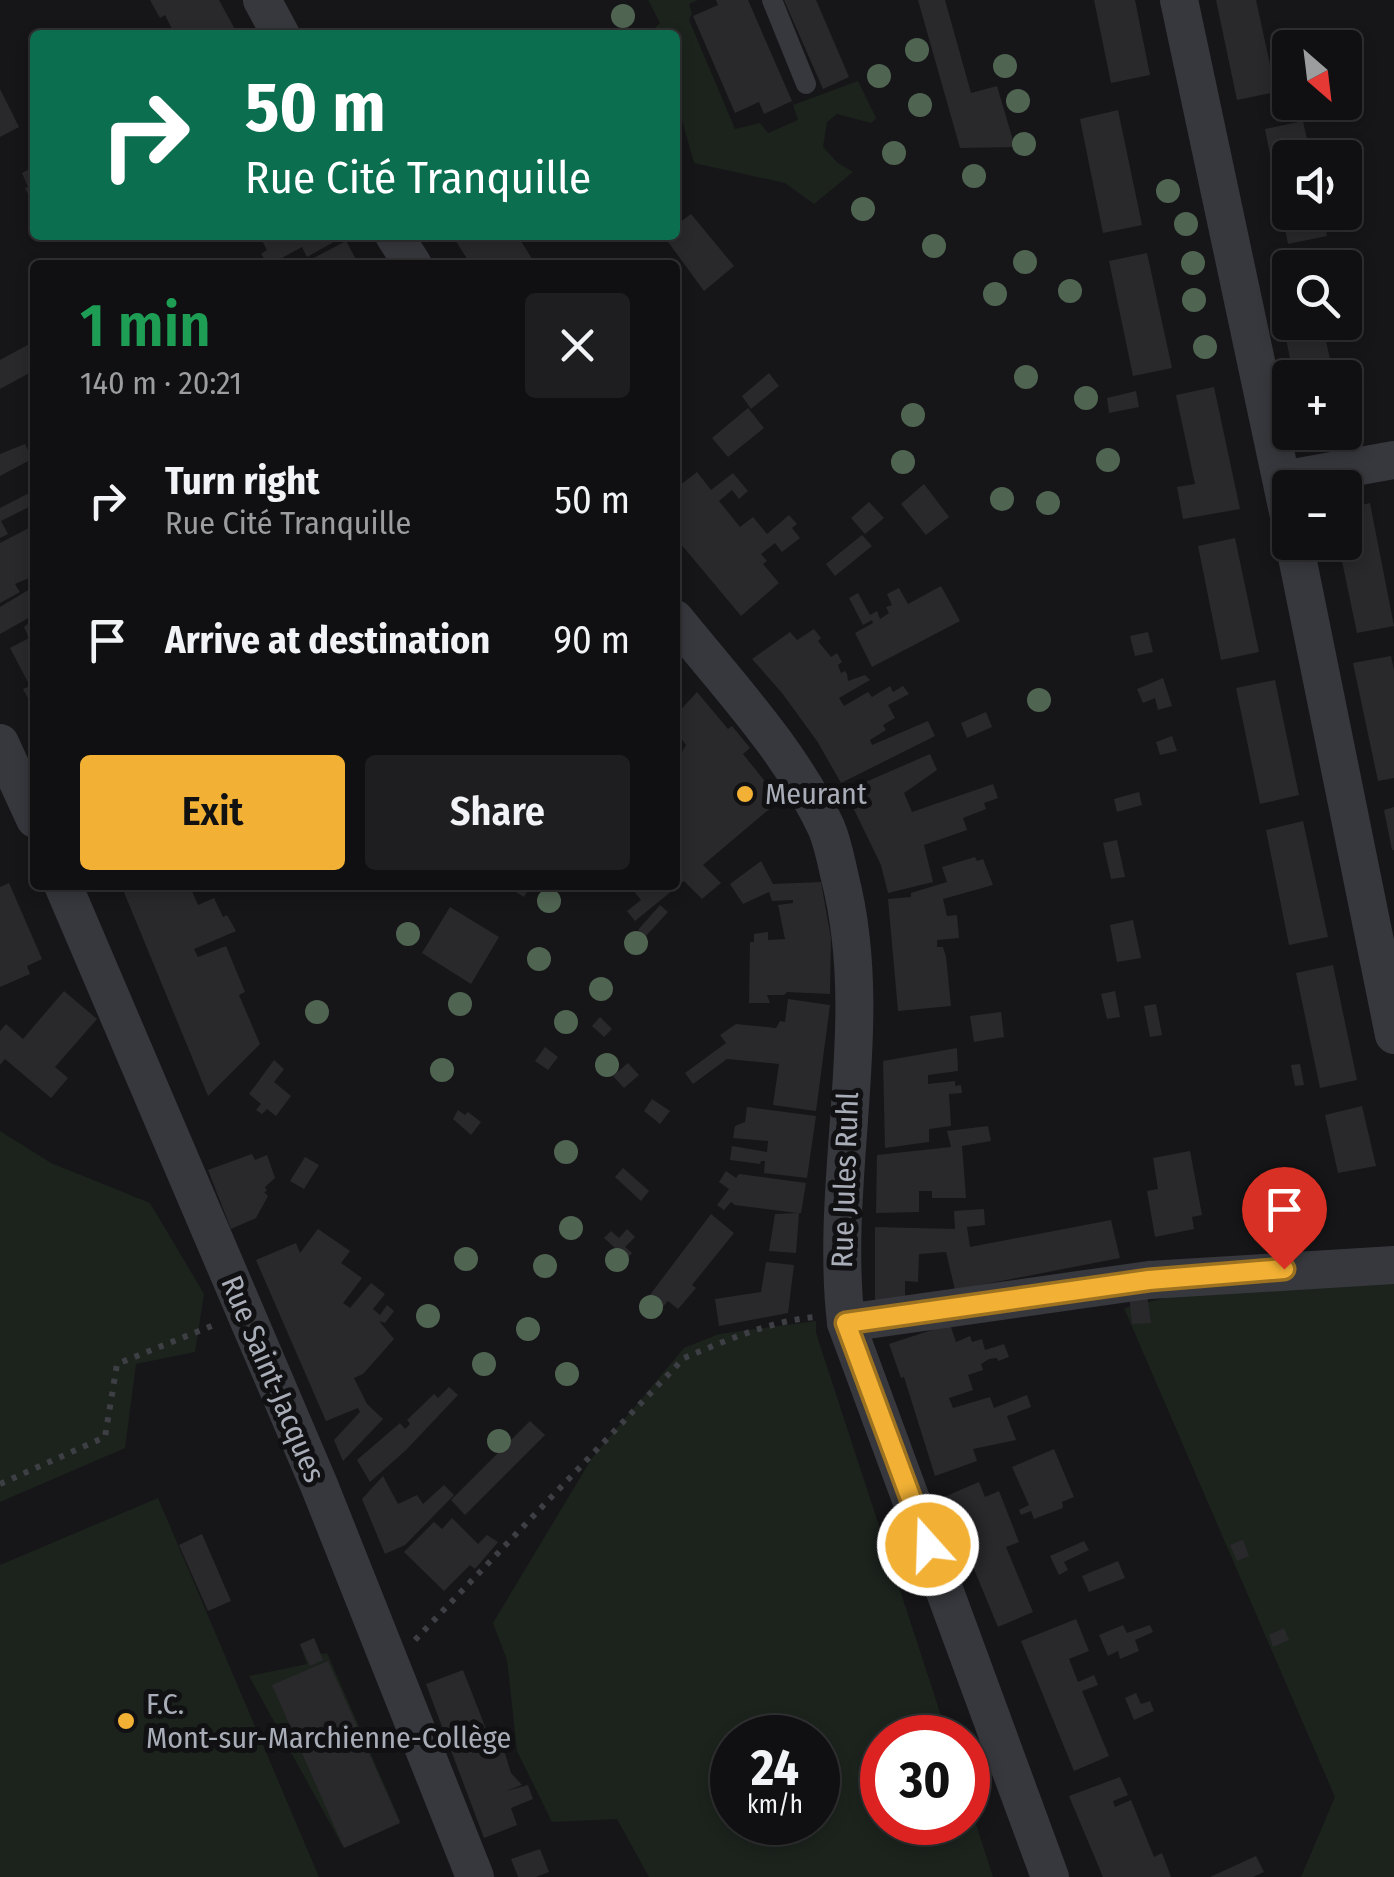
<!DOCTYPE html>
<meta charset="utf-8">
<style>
body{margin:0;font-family:"Fira Sans Condensed",sans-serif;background:#1e1e20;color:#f1f3f6;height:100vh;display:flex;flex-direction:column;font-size:38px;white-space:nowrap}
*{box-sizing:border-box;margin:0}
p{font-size:32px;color:#9c9d9f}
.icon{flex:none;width:55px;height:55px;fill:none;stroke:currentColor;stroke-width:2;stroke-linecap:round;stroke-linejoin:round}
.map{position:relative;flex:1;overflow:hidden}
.drawer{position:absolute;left:30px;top:260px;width:650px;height:630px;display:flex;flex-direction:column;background:#101012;border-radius:10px;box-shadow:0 5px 15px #0003,0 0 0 2px #303032}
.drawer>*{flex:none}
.top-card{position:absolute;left:30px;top:30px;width:650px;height:210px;border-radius:10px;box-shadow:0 5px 15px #0003,0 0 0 2px #303032;background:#0b6e4f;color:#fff;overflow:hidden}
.needle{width:65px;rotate:152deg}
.controls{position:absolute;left:1272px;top:30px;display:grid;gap:20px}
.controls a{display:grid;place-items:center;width:90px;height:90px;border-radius:10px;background:#101012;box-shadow:0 5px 15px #0003,0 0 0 2px #303032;font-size:50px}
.speed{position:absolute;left:710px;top:1715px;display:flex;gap:20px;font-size:50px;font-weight:700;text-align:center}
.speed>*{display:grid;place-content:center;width:130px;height:130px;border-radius:50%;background:#101012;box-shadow:0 5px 15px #0003,0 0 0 2px #303032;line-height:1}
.speed small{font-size:25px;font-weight:400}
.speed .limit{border:15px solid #d22;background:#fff;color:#111}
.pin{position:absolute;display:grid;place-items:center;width:85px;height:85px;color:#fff;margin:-102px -42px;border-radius:50% 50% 50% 0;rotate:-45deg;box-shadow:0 0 10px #0007}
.pin .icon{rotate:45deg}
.me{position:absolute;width:110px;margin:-55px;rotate:340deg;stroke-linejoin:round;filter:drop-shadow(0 0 8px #0008)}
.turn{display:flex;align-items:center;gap:35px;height:210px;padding:0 50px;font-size:45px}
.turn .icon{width:130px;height:130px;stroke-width:2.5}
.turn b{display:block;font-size:70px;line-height:85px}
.round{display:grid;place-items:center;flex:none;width:105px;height:105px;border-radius:10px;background:#1e1e20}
.headline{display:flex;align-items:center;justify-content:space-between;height:170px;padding:0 50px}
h1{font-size:60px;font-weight:600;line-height:75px;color:#1e9e55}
.action{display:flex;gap:20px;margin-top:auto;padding:20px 50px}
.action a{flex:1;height:115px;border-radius:10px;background:#f2b134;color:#111;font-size:40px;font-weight:600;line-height:115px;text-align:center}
.action a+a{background:#1e1e20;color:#f1f3f6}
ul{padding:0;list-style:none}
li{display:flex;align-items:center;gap:30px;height:140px;padding:0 50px}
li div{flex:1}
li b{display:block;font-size:38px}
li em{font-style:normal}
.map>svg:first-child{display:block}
.green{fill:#1c231d;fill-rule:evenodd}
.building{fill:#29292c}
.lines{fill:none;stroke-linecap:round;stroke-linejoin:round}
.path{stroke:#3d3f44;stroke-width:6;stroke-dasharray:5 8;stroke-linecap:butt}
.lane{stroke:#37383d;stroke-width:20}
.street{stroke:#37383d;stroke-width:38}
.tree{fill:#506452}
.route-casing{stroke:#9d7322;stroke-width:25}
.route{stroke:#f2b134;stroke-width:18}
.poi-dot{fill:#f2b134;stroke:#111113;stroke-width:4}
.labels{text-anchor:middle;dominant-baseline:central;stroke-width:10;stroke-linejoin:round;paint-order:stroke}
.poi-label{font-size:30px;fill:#a8adb8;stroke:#111113;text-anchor:start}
.street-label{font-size:30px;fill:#a8adb8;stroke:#111113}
</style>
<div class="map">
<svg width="1394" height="1877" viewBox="0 0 1394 1877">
<rect width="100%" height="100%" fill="#161618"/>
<g class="green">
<polygon points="648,0 698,0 689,4 692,14 689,20 735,129 760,123 768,133 798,120 793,105 858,81 876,118 871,123 837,114 827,122 823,147 838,163 853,172 814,204 785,183 694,163 675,95 675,35 647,35 660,23"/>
<polygon points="0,1131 51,1163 150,1203 204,1294 195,1352 136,1364 125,1448 0,1502"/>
<polygon points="1284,1269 1394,1277 1394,1877 1301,1877 1335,1797 1124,1308"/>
<path d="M816,1321V1333L948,1737L882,1738V1822H968V1799L993,1877H649L617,1819L552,1822L517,1751L507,1660L493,1623L592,1458L684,1348L719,1334ZM732,1738H818V1822H732Z"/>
<polygon points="158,1498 319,1877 0,1877 0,1565"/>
<polygon points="313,1640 321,1654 327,1653 400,1821 342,1845 249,1676 307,1664 300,1645"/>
</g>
<g class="building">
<polygon points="150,0 219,0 238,35 175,35 165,15 160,18"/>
<polygon points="716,0 748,0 792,101 764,114 759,102 735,113 693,16 718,5"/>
<polygon points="784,0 816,0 849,77 823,89"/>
<polygon points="918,0 945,0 971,93 997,86 1015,147 960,148"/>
<polygon points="1094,0 1135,0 1150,75 1111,83"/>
<polygon points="1216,0 1256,0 1276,92 1237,100"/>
<polygon points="0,89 19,127 0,137"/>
<polygon points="1118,110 1142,225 1103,233 1080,119"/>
<polygon points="1303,121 1311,158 1290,158 1290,212 1322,212 1327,236 1288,244 1265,129"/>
<polygon points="35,166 35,208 25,188 28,187 22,173"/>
<polygon points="691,214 734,266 704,291 663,235 675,235 675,226"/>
<polygon points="259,235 346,235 307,257 302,247 269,265 261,254 267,250"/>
<polygon points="452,235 517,235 536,265 471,265"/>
<polygon points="346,241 359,265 301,265 308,261"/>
<polygon points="1147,253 1172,368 1133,376 1109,261"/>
<polygon points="1290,277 1290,322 1322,322 1334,378 1294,378 1274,280"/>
<polygon points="35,341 35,370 0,389 0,360"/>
<polygon points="769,373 779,386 751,409 742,396"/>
<polygon points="1214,387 1240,509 1183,519 1177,487 1195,484 1176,395"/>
<polygon points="1136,391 1139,407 1109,413 1107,398"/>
<polygon points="748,408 764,428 728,457 712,438"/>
<polygon points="25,444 32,459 0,476 0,454"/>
<polygon points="697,472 711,490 733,473 748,491 739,499 732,490 719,501 740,527 753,517 767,534 789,515 797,524 792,528 800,538 782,552 775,543 761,554 767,561 763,564 779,583 741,616 675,537 675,489"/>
<polygon points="924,484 949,517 926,535 901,504"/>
<polygon points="33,491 35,504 1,521 8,534 0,538 0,508"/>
<polygon points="869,502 884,518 865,534 851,518"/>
<polygon points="1370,503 1394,626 1357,633 1338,542 1345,542 1345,509"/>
<polygon points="29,528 35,538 34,576 15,584 20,592 0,603 0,543"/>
<polygon points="862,535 872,546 835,576 826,564"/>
<polygon points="1235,538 1259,652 1221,660 1198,546"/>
<polygon points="35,586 35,604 28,609 32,616 0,634 0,607"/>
<polygon points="941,586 960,621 872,667 855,633 873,623 872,620 863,625 849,598 858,593 870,615 877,611 880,619 889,613 886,607 892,605 887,594 899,588 908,604"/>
<polygon points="35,618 35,711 23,689 30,686 10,648 29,638 24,627"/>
<polygon points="814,629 821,638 818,641 831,657 837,653 842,662 838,665 841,673 845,671 847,674 848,681 865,675 870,680 839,698 844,706 868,692 872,697 890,686 893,692 903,686 909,694 888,705 895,718 883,725 886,730 870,740 872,745 928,721 935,736 841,783 817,741 782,693 752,659 790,632 797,640"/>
<polygon points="1148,632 1153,652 1135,656 1130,636"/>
<polygon points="1391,656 1394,670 1394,778 1378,781 1353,663"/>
<polygon points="1163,678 1172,706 1158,710 1155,698 1143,703 1137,689"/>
<polygon points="1275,680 1299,795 1260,804 1236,688"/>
<polygon points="697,692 728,729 732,726 750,748 743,754 780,800 703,865 721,883 702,899 684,881 635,921 627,911 641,900 629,885 675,885 675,824 681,819 675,811 675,764 686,745 675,730 675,716"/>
<polygon points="986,712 992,727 967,738 961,723"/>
<polygon points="1172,736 1177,751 1160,755 1156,742"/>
<polygon points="930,754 937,770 904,793 912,812 993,784 998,798 984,803 986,809 963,818 967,830 924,845 933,882 888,893 881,865 845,791"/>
<polygon points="1139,792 1142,805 1117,812 1114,799"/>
<polygon points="1394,807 1394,850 1392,850 1384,810"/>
<polygon points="1303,821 1328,937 1289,945 1266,830"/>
<polygon points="1117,840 1125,877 1111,879 1103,843"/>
<polygon points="975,857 977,861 983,859 993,885 943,899 947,916 957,915 959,938 937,940 937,947 943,947 946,957 951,1006 898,1011 888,899 911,897 911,893 947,882 942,867"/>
<polygon points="761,861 773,884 821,882 831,938 830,994 787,992 784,995 767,995 770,1003 749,1003 750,942 754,942 754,934 768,932 768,940 785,939 778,905 793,903 793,900 772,901 769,892 743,904 730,884"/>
<polygon points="9,883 42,959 27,966 30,974 0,987 0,887"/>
<polygon points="121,885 201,885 191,889 198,905 214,898 223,917 227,915 236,931 194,949 198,957 226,946 245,992 239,995 260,1044 208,1096"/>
<polygon points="504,885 531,885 524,897"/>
<polygon points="660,905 668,912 645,937 638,930"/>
<polygon points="450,907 499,937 471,984 422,953"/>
<polygon points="1133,920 1141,958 1117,962 1110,925"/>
<polygon points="1333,965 1357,1080 1320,1088 1296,973"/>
<polygon points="64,991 97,1019 55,1067 68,1078 51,1098 5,1059 0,1065 0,1031 6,1024 23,1039"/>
<polygon points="1115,991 1120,1017 1107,1019 1101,994"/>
<polygon points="788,999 830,1005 816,1111 773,1105 779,1064 727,1059 693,1084 685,1073 726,1043 720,1035 736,1024 776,1028 780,1021 785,1022"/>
<polygon points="1156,1004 1162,1035 1150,1037 1144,1006"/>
<polygon points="1001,1012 1004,1037 974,1042 970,1016"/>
<polygon points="600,1017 612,1029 604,1037 592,1026"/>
<polygon points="545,1047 558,1057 548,1070 535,1061"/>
<polygon points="957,1048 958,1071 928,1075 928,1084 955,1081 955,1086 961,1085 962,1093 949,1094 951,1126 929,1129 929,1142 885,1148 883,1061"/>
<polygon points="274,1060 284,1069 274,1082 291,1096 276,1116 267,1109 262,1114 256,1110 261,1104 249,1094"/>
<polygon points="628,1063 639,1075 624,1088 613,1076"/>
<polygon points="1300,1064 1304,1085 1295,1086 1291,1065"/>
<polygon points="652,1099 670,1111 660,1124 644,1111"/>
<polygon points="1362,1106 1376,1166 1338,1173 1325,1115"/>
<polygon points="747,1107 816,1116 807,1178 764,1173 765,1161 761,1161 760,1164 730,1160 732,1146 767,1152 768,1141 733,1138 735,1126 745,1122"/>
<polygon points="458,1110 465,1115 468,1112 481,1122 471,1135 453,1119"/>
<polygon points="988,1126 991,1141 962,1146 966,1198 932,1198 932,1191 919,1191 919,1212 876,1213 877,1155 951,1147 947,1131"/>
<polygon points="1190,1151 1202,1215 1192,1217 1194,1229 1155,1237 1147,1191 1158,1189 1153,1158"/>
<polygon points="252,1154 255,1160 267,1155 275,1178 265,1187 267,1191 264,1192 268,1196 256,1218 231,1229 208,1170"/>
<polygon points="305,1157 319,1165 304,1189 290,1181"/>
<polygon points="623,1168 649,1191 641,1201 615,1177"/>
<polygon points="726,1171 736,1178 739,1174 806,1183 801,1213 799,1213 796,1253 769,1251 775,1214 798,1213 735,1205 731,1202 724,1210 717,1205 729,1189 719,1182"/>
<polygon points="984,1209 985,1225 967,1227 970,1247 1111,1220 1120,1258 955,1290 946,1252 919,1254 918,1282 905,1281 905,1301 875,1301 875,1227 955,1229 954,1211"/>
<polygon points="711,1214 734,1233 692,1285 696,1288 678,1309 668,1301 652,1319 640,1308"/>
<polygon points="318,1229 350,1251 341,1263 362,1278 343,1303 350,1308 371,1283 385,1294 373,1309 380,1315 387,1305 394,1311 385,1323 379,1321 394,1339 363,1374 354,1378 367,1404 383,1419 343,1461 334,1440 360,1412 358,1408 326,1421 256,1260 296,1243 300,1253"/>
<polygon points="627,1229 635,1237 625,1247 632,1253 627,1259 604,1238 611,1231 619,1238"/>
<polygon points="766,1262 794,1265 788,1313 719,1326 715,1299 761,1292"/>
<polygon points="1129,1295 1147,1295 1151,1323 1132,1324"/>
<polygon points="950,1324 956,1342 970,1336 972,1342 982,1339 985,1350 1004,1344 1009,1357 998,1361 997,1358 989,1359 981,1364 983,1370 968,1375 973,1390 949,1398 953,1408 990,1397 994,1408 1027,1395 1031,1407 1007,1416 1016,1440 973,1449 977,1461 935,1476 904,1377 901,1378 889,1344"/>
<polygon points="449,1387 458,1395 406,1450 370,1482 357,1460 400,1423 405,1429 410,1424 407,1420 434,1394 438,1398"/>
<polygon points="530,1421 545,1435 465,1515 451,1500"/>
<polygon points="1054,1449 1074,1497 1062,1502 1063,1508 1034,1519 1031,1511 1021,1515 1019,1510 1029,1505 1012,1467"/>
<polygon points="383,1476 398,1504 417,1495 423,1504 444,1485 454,1495 405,1545 385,1554 362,1499"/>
<polygon points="979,1482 985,1497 999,1491 1019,1542 1006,1547 1033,1612 998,1627 944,1497"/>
<polygon points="452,1518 478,1544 487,1535 498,1542 475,1569 470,1565 444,1591 404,1552 434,1522 442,1529"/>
<polygon points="202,1534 231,1601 208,1611 179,1545"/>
<polygon points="1243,1540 1249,1556 1237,1561 1230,1545"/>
<polygon points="1084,1541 1089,1550 1064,1562 1068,1570 1059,1575 1050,1556"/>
<polygon points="1118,1561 1125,1578 1089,1592 1082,1576"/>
<polygon points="1076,1619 1089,1651 1069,1659 1078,1682 1094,1675 1098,1685 1082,1691 1109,1756 1074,1771 1021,1641"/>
<polygon points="1123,1625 1127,1633 1150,1625 1153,1632 1135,1640 1139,1651 1120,1659 1118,1651 1108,1656 1099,1635"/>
<polygon points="1284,1628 1289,1640 1273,1647 1269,1635"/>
<polygon points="314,1638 323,1660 310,1666 300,1644"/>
<polygon points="328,1661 400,1823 344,1848 272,1685"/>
<polygon points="463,1670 493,1747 502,1744 511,1773 522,1785 506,1791 528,1785 533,1799 511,1808 517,1825 484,1838 426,1684"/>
<polygon points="1136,1693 1141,1704 1150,1701 1154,1711 1134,1720 1125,1698"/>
<polygon points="1120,1777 1128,1795 1113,1801 1115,1807 1131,1800 1154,1857 1162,1853 1171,1877 1103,1877 1069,1796"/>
<polygon points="540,1849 549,1872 536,1877 518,1877 511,1859"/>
<polygon points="1256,1856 1264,1872 1253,1877 1210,1877"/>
</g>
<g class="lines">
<g class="path">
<polyline points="0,1484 105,1437 117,1364 214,1325"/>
<path d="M415,1640L684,1358C725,1341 770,1321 815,1317"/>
</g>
<polyline class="lane" points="772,0 806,84"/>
<g class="street">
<polyline points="262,0 281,35"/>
<polyline points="1179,0 1290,521"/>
<polyline points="394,235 413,265"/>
<polyline points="1282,480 1394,460"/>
<polyline points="1294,542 1394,1035"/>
<path d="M675,619C728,685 790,750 826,827C833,843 836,861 840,878C877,1023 829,1176 846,1323L1050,1877"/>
<polyline points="0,743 35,819"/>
<polyline points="63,885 319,1485 475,1877"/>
<polyline points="846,1323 1149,1280 1394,1265"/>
</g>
</g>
<g class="tree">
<circle cx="623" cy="16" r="12"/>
<circle cx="917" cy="50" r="12"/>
<circle cx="1005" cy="66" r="12"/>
<circle cx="879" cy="76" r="12"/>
<circle cx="1018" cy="101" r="12"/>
<circle cx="920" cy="105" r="12"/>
<circle cx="1024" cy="144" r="12"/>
<circle cx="894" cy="153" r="12"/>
<circle cx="974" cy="176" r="12"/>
<circle cx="1168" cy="191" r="12"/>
<circle cx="863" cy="209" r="12"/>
<circle cx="1186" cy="224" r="12"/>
<circle cx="934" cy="246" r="12"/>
<circle cx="1025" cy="262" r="12"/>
<circle cx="1193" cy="263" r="12"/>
<circle cx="1070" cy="291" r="12"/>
<circle cx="995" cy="294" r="12"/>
<circle cx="1194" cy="300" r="12"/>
<circle cx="1205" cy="347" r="12"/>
<circle cx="1026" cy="377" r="12"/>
<circle cx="1086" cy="398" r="12"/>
<circle cx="913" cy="415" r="12"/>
<circle cx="1108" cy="460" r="12"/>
<circle cx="903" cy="462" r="12"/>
<circle cx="1002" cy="499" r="12"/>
<circle cx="1048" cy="503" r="12"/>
<circle cx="1039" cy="700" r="12"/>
<circle cx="549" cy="901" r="12"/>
<circle cx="408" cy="934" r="12"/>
<circle cx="636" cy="943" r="12"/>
<circle cx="539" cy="959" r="12"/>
<circle cx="601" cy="989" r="12"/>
<circle cx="460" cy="1004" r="12"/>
<circle cx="317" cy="1012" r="12"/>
<circle cx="566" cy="1022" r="12"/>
<circle cx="607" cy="1065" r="12"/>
<circle cx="442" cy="1070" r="12"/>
<circle cx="566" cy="1152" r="12"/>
<circle cx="571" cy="1228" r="12"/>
<circle cx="466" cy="1259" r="12"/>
<circle cx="617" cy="1260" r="12"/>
<circle cx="545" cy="1266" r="12"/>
<circle cx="651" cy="1307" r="12"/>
<circle cx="428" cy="1316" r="12"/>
<circle cx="528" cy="1329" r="12"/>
<circle cx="484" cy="1364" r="12"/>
<circle cx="567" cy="1374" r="12"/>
<circle cx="499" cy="1441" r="12"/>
</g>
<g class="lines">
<defs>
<polyline id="route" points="928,1545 846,1323 1149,1280 1284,1269"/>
</defs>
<use href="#route" class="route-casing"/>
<use href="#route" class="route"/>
</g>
<g class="poi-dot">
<circle cx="745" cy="794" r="10"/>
<circle cx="126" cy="1721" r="10"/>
</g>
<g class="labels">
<g class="poi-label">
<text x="765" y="794">Meurant</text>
<text x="146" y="1704">F.C.<tspan x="146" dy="34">Mont-sur-Marchienne-Collège</tspan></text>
</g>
<g class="street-label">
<text transform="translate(845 1180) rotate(-88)">Rue Jules Ruhl</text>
<text transform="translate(273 1379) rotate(67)">Rue Saint-Jacques</text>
</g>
</g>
</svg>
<div class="controls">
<a><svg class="needle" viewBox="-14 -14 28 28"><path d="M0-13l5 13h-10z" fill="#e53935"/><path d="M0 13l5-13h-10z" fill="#9c9d9f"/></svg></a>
<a><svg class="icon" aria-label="sound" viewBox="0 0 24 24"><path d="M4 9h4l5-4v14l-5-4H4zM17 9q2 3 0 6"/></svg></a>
<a><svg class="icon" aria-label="search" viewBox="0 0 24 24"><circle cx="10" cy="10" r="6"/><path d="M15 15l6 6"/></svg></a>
<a>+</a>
<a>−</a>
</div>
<div class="speed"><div>24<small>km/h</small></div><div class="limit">30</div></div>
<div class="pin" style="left:1284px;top:1269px;background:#d93025"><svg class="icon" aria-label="arrive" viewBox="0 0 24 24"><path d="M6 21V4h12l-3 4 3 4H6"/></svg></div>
<svg class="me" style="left:928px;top:1545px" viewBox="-20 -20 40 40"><circle r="17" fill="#f2b134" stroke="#fff" stroke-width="3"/><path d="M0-11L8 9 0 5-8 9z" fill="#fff"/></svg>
<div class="top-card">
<div class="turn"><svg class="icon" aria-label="right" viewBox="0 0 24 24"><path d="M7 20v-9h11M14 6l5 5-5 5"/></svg><div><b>50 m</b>Rue Cité Tranquille</div></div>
</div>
<section class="drawer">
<div class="headline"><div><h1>1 min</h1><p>140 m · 20:21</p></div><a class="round"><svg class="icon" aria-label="close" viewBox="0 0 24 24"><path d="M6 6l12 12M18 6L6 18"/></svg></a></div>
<ul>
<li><svg class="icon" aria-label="right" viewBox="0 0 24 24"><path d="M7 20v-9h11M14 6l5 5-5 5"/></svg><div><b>Turn right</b><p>Rue Cité Tranquille</p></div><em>50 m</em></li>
<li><svg class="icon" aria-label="arrive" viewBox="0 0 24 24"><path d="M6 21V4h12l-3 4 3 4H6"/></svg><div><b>Arrive at destination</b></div><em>90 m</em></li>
</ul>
<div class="action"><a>Exit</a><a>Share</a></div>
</section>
</div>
